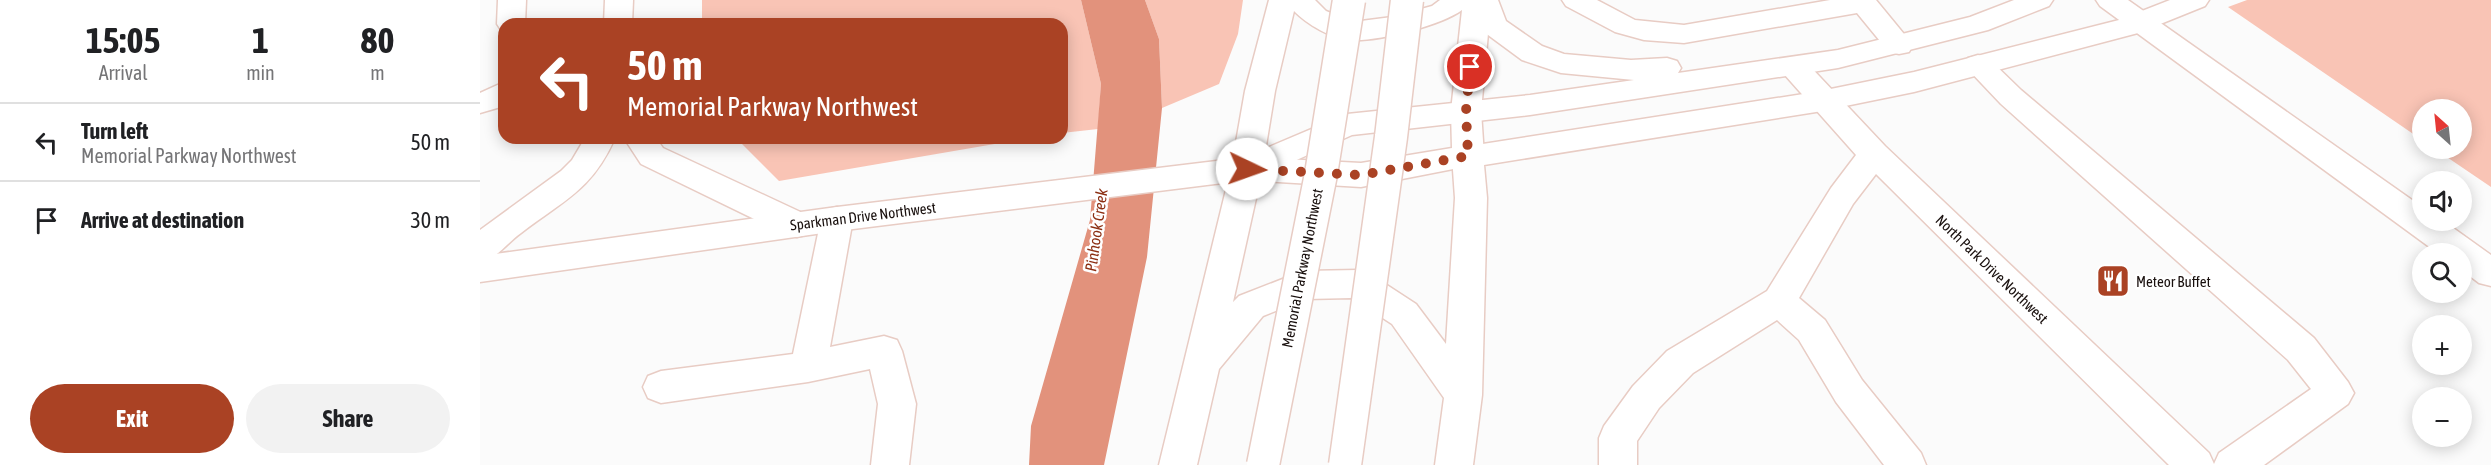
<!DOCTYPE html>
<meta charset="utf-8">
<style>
body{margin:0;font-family:"Asap Condensed",sans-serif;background:#f2f2f2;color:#202124;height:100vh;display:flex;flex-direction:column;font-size:22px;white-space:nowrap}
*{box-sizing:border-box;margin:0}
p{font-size:20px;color:#757577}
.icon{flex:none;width:33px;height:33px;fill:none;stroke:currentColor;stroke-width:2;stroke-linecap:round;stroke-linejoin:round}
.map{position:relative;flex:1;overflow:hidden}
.side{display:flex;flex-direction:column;background:#fff;width:480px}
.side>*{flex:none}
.hud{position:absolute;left:18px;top:18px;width:570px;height:126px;border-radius:18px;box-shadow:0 3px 15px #0003;background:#aa4224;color:#fff;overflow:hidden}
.needle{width:39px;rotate:333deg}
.buttons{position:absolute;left:1932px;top:99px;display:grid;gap:12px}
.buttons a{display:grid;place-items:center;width:60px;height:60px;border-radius:50%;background:#fff;box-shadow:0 3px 15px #0003;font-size:30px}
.pin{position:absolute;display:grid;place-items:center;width:51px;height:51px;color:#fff;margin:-26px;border:3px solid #fff;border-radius:50%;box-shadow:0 2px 6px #0007}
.me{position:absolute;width:66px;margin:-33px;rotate:93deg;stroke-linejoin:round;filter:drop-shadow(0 0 4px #0008)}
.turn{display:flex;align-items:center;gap:21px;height:126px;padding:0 30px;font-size:27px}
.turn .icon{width:78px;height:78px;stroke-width:2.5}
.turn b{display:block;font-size:42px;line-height:51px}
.eta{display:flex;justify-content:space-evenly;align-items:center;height:102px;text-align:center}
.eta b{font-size:36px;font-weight:700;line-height:42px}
.cta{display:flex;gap:12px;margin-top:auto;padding:12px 30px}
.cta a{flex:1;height:69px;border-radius:36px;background:#aa4224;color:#fff;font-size:24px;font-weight:700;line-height:69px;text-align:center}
.cta a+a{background:#f2f2f2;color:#202124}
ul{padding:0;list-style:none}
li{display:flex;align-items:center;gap:18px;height:78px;padding:0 30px;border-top:2px solid #e0e0e0}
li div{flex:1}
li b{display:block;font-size:22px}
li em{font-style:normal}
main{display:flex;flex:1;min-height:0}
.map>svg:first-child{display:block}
.green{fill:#f9c4b5}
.water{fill:#e2927c}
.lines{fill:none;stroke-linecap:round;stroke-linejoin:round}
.minor-casing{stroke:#e8ccc4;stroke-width:3}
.major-casing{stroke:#e8ccc4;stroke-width:3}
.highway-casing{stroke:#e8ccc4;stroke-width:3}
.minor{fill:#fff;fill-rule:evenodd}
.major{fill:#fff;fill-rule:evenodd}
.highway{fill:#fff;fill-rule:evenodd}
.highway-bridge-casing{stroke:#e8ccc4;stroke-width:35;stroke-linecap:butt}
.highway-bridge{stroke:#fff;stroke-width:32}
.route{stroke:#aa4224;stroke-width:10;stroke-dasharray:0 18}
.labels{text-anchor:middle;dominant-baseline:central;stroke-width:5;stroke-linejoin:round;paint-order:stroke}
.street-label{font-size:15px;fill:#19100e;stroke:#fff}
.poi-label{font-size:15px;fill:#19100e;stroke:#fff;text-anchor:start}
.water-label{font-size:16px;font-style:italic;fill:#8c2f13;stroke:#fff}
</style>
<main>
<section class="side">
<div class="eta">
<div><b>15:05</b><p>Arrival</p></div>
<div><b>1</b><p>min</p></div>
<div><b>80</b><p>m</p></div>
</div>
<ul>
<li><svg class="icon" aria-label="left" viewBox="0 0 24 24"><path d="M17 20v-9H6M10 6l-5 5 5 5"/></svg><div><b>Turn left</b><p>Memorial Parkway Northwest</p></div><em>50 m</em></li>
<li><svg class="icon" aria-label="arrive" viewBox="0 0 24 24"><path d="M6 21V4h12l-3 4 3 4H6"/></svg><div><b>Arrive at destination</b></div><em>30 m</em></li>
</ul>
<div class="cta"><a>Exit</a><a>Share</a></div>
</section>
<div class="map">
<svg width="2011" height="465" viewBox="0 0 2011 465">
<rect width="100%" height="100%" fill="#fbfbfb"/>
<g class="green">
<polygon points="222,0 601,0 621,84 618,129 582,133 582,24 222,24"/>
<polygon points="665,0 763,0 758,34 739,84 682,108 679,39"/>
<polygon points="1767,0 2011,0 2011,187 1955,149 1982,148 1982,110 1942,110 1942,140 1748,7"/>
<polygon points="256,138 550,138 299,181"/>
</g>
<polygon class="water" points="601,0 665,0 679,39 682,108 667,257 624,465 549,465 551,426 610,220 621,84"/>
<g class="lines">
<defs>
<g id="minor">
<polygon points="18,0 46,0 45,24 24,24 24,31 21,30 17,24"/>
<polygon points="125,0 153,0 152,24 124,24"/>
<polygon points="1082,0 1117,0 1155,20 1204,25 1350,0 1396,0 1433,45 1429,52 1419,54 1409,52 1377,13 1204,43 1164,40 1135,32 1086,6"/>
<polygon points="1616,0 1648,0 1942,207 1942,220 1962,220 2011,255 2011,286 1999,283 1982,270 1982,254 1959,254 1620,6"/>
<polygon points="1498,55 1508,58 1541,90 1834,338 1868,382 1874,393 1868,404 1784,465 1689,465 1396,174 1373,204 1319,298 1345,320 1382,380 1441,453 1446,465 1404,465 1356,402 1319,340 1297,320 1213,373 1179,408 1157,441 1157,465 1119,465 1119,438 1124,426 1153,386 1187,351 1287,291 1351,188 1376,155 1304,74 1300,67 1304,60 1314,57 1324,60 1405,146 1729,453 1734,464 1739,453 1831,389 1808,360 1521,104 1484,65 1488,58"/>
<polygon points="24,82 24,106 0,113 0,93"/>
<path d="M105,138H135C112,190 84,200 41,233C27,243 17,258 0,263V230L81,171L92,160Z"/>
<polygon points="144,138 176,138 183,148 329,216 333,225 329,234 317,237 305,234 161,164"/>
<polygon points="357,207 369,210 373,219 350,347 404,336 417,340 422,351 436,404 429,465 391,465 398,404 390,369 328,382 181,403 168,398 163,387 168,376 181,371 313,354 341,219 345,210"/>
</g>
<path id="major" d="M789,0H835L846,11L873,22L912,17L952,6L960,0H1011L1001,111L1004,156L999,164L881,187L767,180L357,231L0,282V256L357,207L753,159L765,91ZM982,10L971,111L972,148L881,163L784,158L795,91L814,11C827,24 851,39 871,40C897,42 962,25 982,10Z"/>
<polygon id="highway" points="990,0 1018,0 1026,21 1062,46 1084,54 1151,60 1187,58 1197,61 1201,68 1198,73 1358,50 1490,17 1534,0 1573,0 1569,6 1508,30 1358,68 1050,115 872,135 781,176 753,302 759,296 823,271 878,270 890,274 936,304 966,344 975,198 972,156 977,148 1336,92 1434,72 1639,20 1690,0 1729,0 1725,6 1658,33 1434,92 1336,112 1004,165 1007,198 1002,395 993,465 955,465 964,398 912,324 872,298 826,299 783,316 739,369 717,465 679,465 751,169 756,161 867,114 1050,95 1154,80 1081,73 1042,60 1004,32"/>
</defs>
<use href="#minor" class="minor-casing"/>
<use href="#major" class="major-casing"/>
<use href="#highway" class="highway-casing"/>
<use href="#minor" class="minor"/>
<use href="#major" class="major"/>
<use href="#highway" class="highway"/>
<defs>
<g id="highway-bridge">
<polyline points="783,465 841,174 869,0"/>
<polyline points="865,465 911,137 927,0"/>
</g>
</defs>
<use href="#highway-bridge" class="highway-bridge-casing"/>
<use href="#highway-bridge" class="highway-bridge"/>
</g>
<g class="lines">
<polyline class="route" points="767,169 881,175 988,156 986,111 990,67"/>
</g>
<defs>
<symbol id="restaurant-square" viewBox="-11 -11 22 22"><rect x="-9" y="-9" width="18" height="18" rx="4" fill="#aa4224" stroke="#fff"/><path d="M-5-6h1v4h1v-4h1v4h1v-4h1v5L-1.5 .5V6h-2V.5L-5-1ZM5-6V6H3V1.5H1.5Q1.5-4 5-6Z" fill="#fff"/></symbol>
</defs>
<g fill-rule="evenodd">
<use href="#restaurant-square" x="1614" y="262" width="38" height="38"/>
</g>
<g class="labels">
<g class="street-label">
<text transform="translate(383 216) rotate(-7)">Sparkman Drive Northwest</text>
<text transform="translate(822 268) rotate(-79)">Memorial Parkway Northwest</text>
<text transform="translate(1512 269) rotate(44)">North Park Drive Northwest</text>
</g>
<g class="poi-label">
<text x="1656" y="281">Meteor Buffet</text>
</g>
<g class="water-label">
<text transform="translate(616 230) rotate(-82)">Pinhook Creek</text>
</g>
</g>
</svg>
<div class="buttons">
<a><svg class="needle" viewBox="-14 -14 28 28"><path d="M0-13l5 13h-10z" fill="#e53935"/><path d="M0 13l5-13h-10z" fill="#757577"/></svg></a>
<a><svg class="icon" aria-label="sound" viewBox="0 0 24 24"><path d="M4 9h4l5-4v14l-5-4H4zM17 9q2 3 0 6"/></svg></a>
<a><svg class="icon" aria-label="search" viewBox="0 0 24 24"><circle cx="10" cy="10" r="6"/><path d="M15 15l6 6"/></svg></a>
<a>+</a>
<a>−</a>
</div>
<div class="pin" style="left:990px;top:67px;background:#d93025"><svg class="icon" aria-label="arrive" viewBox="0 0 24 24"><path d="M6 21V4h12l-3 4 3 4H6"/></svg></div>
<svg class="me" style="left:767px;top:169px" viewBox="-20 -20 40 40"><circle r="19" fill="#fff"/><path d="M0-13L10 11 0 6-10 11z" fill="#aa4224"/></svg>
<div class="hud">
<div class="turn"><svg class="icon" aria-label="left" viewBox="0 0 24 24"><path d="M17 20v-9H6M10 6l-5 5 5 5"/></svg><div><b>50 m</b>Memorial Parkway Northwest</div></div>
</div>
</div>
</main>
